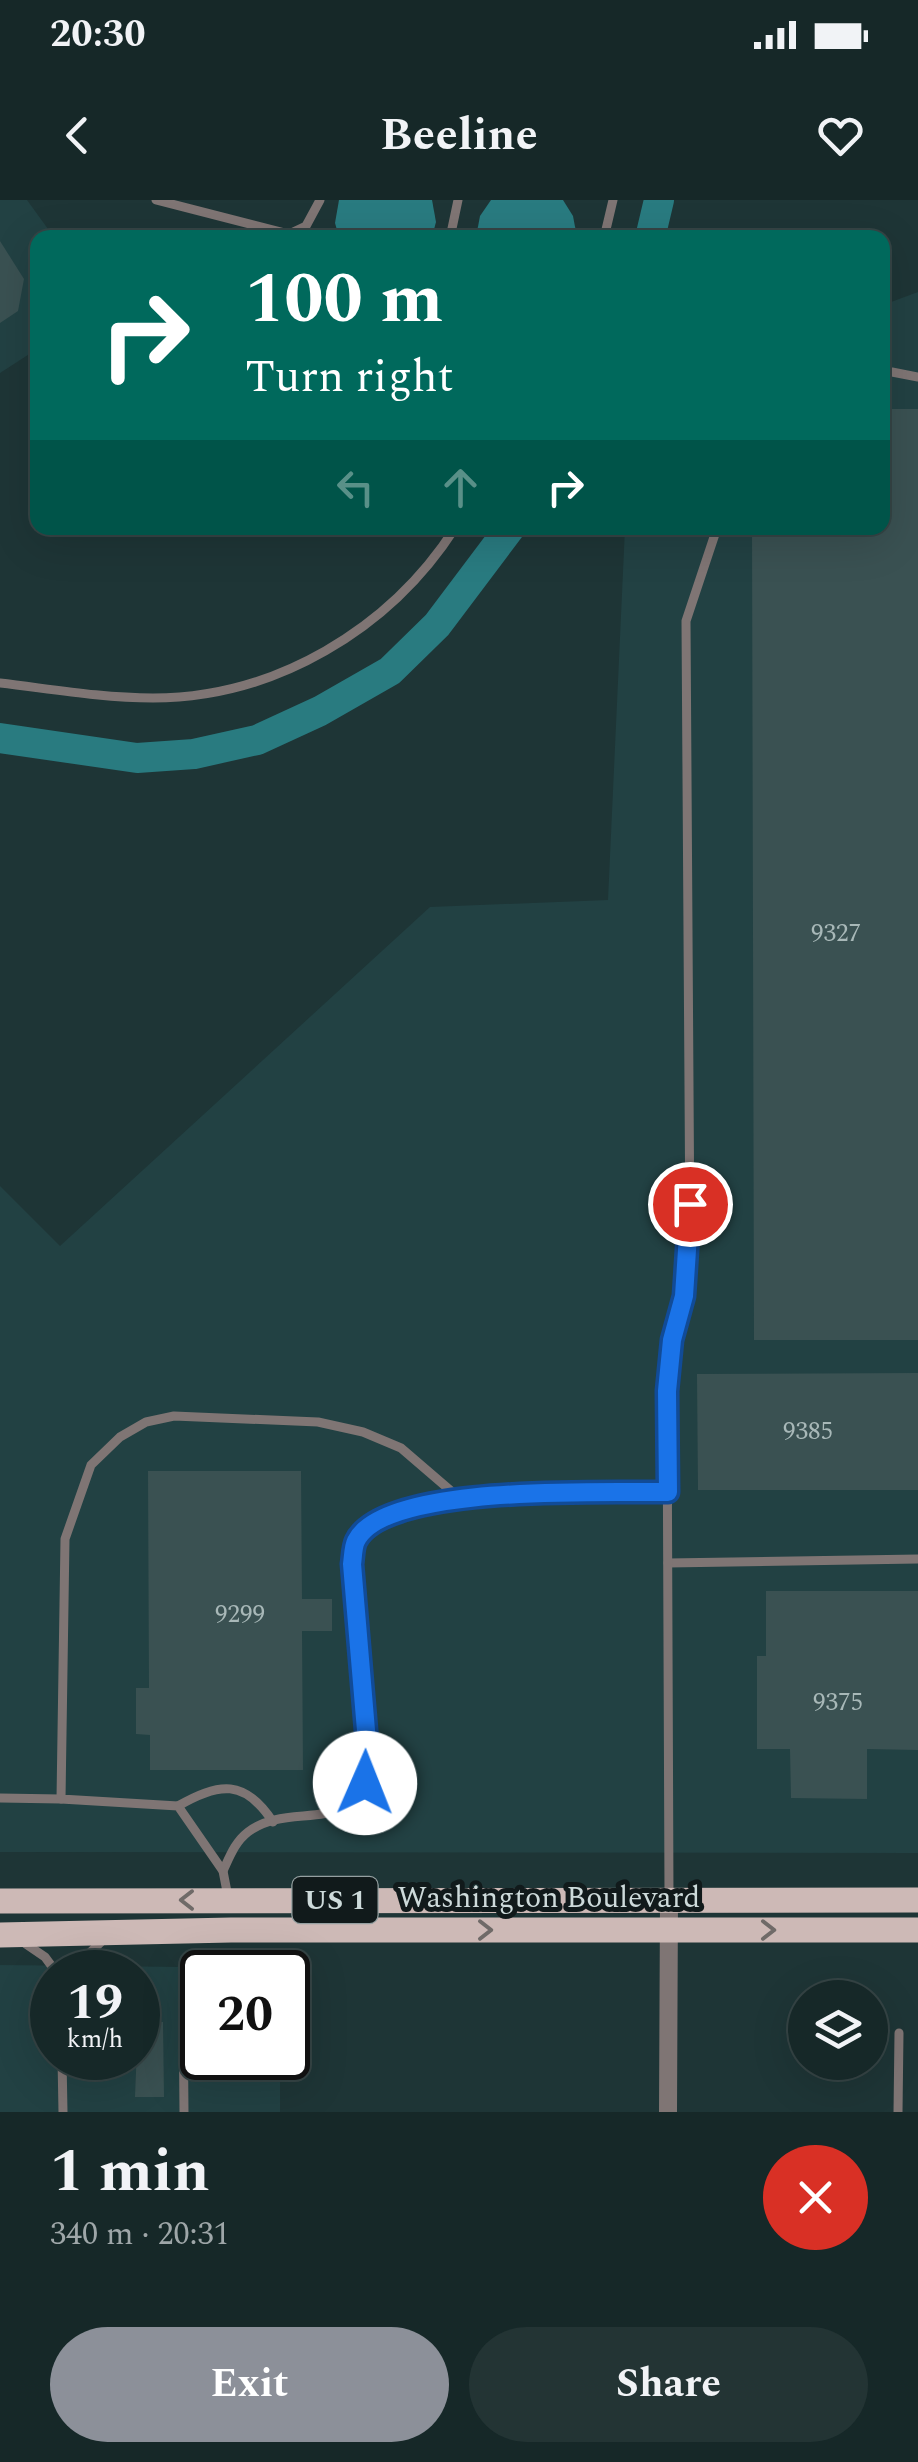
<!DOCTYPE html>
<meta charset="utf-8">
<style>
body{margin:0;font-family:Spectral,serif;background:#233434;color:#f1f3f6;height:100vh;display:flex;flex-direction:column;font-size:38px;white-space:nowrap}
*{box-sizing:border-box;margin:0}
p{font-size:32px;color:#9ea6a8}
.icon{flex:none;width:55px;height:55px;fill:none;stroke:currentColor;stroke-width:2;stroke-linecap:round;stroke-linejoin:round}
.map{position:relative;height:1912px;overflow:hidden}
.side{display:flex;flex-direction:column;background:#162828;flex:1}
.side>*{flex:none}
.top-card{position:absolute;left:30px;top:30px;width:860px;height:305px;border-radius:20px;box-shadow:0 10px 40px #0002,0 0 0 2px #354445;background:#00695c;color:#fff;overflow:hidden}
.controls{position:absolute;left:788px;top:1780px;display:grid;gap:20px}
.controls a{display:grid;place-items:center;width:100px;height:100px;border-radius:50%;background:#162828;box-shadow:0 10px 40px #0002,0 0 0 2px #354445;font-size:50px}
.speed{position:absolute;left:30px;top:1750px;display:flex;gap:20px;font-size:50px;font-weight:700;text-align:center}
.speed>*{display:grid;place-content:center;width:130px;height:130px;border-radius:50%;background:#162828;box-shadow:0 10px 40px #0002,0 0 0 2px #354445;line-height:1}
.speed small{font-size:25px;font-weight:400}
.speed .limit{border:5px solid #111;border-radius:15px;background:#fff;color:#111}
.pin{position:absolute;display:grid;place-items:center;width:85px;height:85px;color:#fff;margin:-42px;border:5px solid #fff;border-radius:50%;box-shadow:0 2px 10px #0007}
.me{position:absolute;width:110px;margin:-55px;rotate:1deg;stroke-linejoin:round;filter:drop-shadow(0 0 8px #0008)}
.turn{display:flex;align-items:center;gap:35px;height:210px;padding:0 50px;font-size:45px}
.turn .icon{width:130px;height:130px;stroke-width:2.5}
.turn b{display:block;font-size:70px;line-height:85px}
.lanes{display:flex;align-items:center;height:95px;padding:0 50px;background:#0003;justify-content:center;gap:50px;direction:ltr}
.lanes .off{opacity:.35}
.round{display:grid;place-items:center;flex:none;width:105px;height:105px;border-radius:52px;background:#233434}
.overview{display:flex;align-items:center;justify-content:space-between;height:170px;padding:0 50px}
h1{font-size:60px;font-weight:700;line-height:75px}
.cta{display:flex;gap:20px;margin-top:auto;padding:20px 50px}
.cta a{flex:1;height:115px;border-radius:60px;background:#8c9099;color:#fff;font-size:40px;font-weight:700;line-height:115px;text-align:center}
.cta a+a{background:#233434;color:#f1f3f6}
.status{display:flex;justify-content:space-between;align-items:center;height:70px;padding:0 50px;background:#162828;direction:ltr}
.status svg{height:28px;fill:currentColor}
header{display:flex;justify-content:space-between;align-items:center;height:130px;padding:0 50px;background:#162828;font-size:45px;font-weight:700}
.map>svg:first-child{display:block}
.built{fill:#224143;fill-rule:evenodd}
.water{fill:#297b80}
.lines{fill:none;stroke-linecap:round;stroke-linejoin:round}
.river{stroke:#297b80;stroke-width:30}
.building{fill:#3a5152}
.service{stroke:#7f7574;stroke-width:9}
.minor{stroke:#7f7574;stroke-width:18}
.primary{stroke:#cdb9b6;stroke-width:25}
.oneway{stroke:#6f6a68}
.route-casing{stroke:#114b97;stroke-width:25}
.route{stroke:#1a73e8;stroke-width:18}
.labels{text-anchor:middle;dominant-baseline:central;stroke-width:10;stroke-linejoin:round;paint-order:stroke}
.number-label{font-size:25px;fill:#a8b8b8}
.shield{fill:#111a1b;stroke:#95a0a1;stroke-width:2.5}
.shield-label{font-size:28px;font-weight:bold;fill:#cddada}
.street-label{font-size:30px;fill:#cddada;stroke:#111a1b}
</style>
<div class="status"><b>20:30</b><svg viewBox="0 0 49 12"><path d="M0 12V9h3v3zM5 12V6h3v6zM10 12V3h3v9zM15 12V0h3v12zM26 1h20v11H26zM47 4h2v5h-2z"/></svg></div>
<header><svg class="icon" aria-label="back" viewBox="0 0 24 24"><path d="M15 5l-7 7 7 7"/></svg>Beeline<svg class="icon" aria-label="heart" viewBox="0 0 24 24"><path d="M12 20l-8-8c-3-5 5-10 8-4 3-6 11-1 8 4z"/></svg></header>
<div class="map">
<svg width="918" height="1912" viewBox="0 0 918 1912">
<rect width="100%" height="100%" fill="#1e3536"/>
<g class="built">
<polygon points="0,0 27,0 48,29 47,37 38,38 34,151 0,173"/>
<polygon points="918,92 918,1653 0,1652 0,986 60,1046 430,707 608,700 625,328 882,328 883,105"/>
<path d="M0,1765L281,1768V1772H202V1858H280V1912H0ZM52,1772H138V1858H52Z"/>
</g>
<g class="water">
<polygon points="339,0 432,0 436,22 432,37 339,37 335,23"/>
<polygon points="491,0 563,0 573,16 577,37 476,37 480,16"/>
</g>
<g class="lines">
<g class="river">
<polyline points="650,38 659,0"/>
<polyline points="0,538 137,558 194,554 257,540 320,511 390,471 437,425 510,328"/>
</g>
</g>
<g class="building">
<polygon points="0,41 24,79 18,111 0,123"/>
<polygon points="882,209 918,209 918,1140 754,1140 752,328 882,328"/>
<polygon points="918,1173 918,1290 698,1290 697,1174"/>
<polygon points="148,1271 301,1271 302,1399 332,1399 332,1431 302,1431 303,1570 150,1570 150,1535 136,1534 136,1488 149,1488"/>
<polygon points="766,1391 918,1391 918,1550 867,1549 867,1599 791,1598 790,1549 757,1549 757,1456 766,1456"/>
<polygon points="138,1822 163,1822 164,1897 135,1897"/>
</g>
<g class="lines">
<g class="service">
<polyline points="156,0 289,34 306,26 320,0"/>
<polyline points="450,38 458,0"/>
<polyline points="604,38 613,0"/>
<polyline points="882,175 892,172 918,177"/>
<path d="M0,483C51,489 102,498 153,498C275,498 390,429 455,328"/>
<polyline points="668,1363 918,1359"/>
<polyline points="0,1598 61,1599"/>
<path d="M178,1606C219,1582 245,1579 273,1622"/>
<path d="M223,1671C230,1656 235,1642 248,1632C291,1599 354,1640 369,1566L352,1364C353,1357 353,1347 356,1341C384,1283 608,1293 668,1292"/>
<polyline points="669,1696 667,1191 690,1043 686,421 717,328"/>
<polyline points="228,1697 223,1671 178,1606 61,1599 65,1339 91,1265 120,1237 146,1222 174,1216 318,1222 363,1232 401,1248 458,1297"/>
<polyline points="23,1742 45,1757 56,1772"/>
<polyline points="70,1772 103,1740"/>
<polyline points="183,1800 184,1912"/>
<polyline points="62,1858 63,1912"/>
<polyline points="898,1912 899,1833"/>
</g>
<polyline class="minor" points="668,1912 669,1699"/>
<g class="primary">
<polyline points="0,1701 918,1700"/>
<polyline points="0,1735 231,1730 918,1730"/>
</g>
</g>
<defs><path id="oneway-chevron" d="M-2-3.5L2.5 0L-2 3.5" fill="none" stroke-width="1.6" stroke-linecap="round" stroke-linejoin="round" transform="scale(2.5)"/></defs>
<g class="oneway">
<use href="#oneway-chevron" transform="translate(187 1700) rotate(180)"/>
<use href="#oneway-chevron" transform="translate(485 1730)"/>
<use href="#oneway-chevron" transform="translate(768 1730)"/>
</g>
<g class="lines">
<defs>
<path id="route" d="M365,1583L369,1566L352,1364C353,1358 353,1347 356,1341C384,1283 607,1293 668,1292L667,1191L672,1140L684,1096L690,1004"/>
</defs>
<use href="#route" class="route-casing"/>
<use href="#route" class="route"/>
</g>
<g class="labels">
<g class="number-label">
<text x="836" y="734">9327</text>
<text x="808" y="1232">9385</text>
<text x="240" y="1415">9299</text>
<text x="838" y="1503">9375</text>
</g>
<rect class="shield" x="292.5" y="1677" width="85" height="46" rx="8"/>
<g class="shield-label">
<text x="335" y="1700">US 1</text>
</g>
<g class="street-label">
<text x="549" y="1698">Washington Boulevard</text>
</g>
</g>
</svg>
<div class="controls">
<a><svg class="icon" aria-label="layers" viewBox="0 0 24 24"><path d="M12 4l9 5-9 5-9-5zM3 14l9 5 9-5"/></svg></a>
</div>
<div class="speed"><div>19<small>km/h</small></div><div class="limit">20</div></div>
<div class="pin" style="left:690px;top:1004px;background:#d93025"><svg class="icon" aria-label="arrive" viewBox="0 0 24 24"><path d="M6 21V4h12l-3 4 3 4H6"/></svg></div>
<svg class="me" style="left:365px;top:1583px" viewBox="-20 -20 40 40"><circle r="19" fill="#fff"/><path d="M0-13L10 11 0 6-10 11z" fill="#1a73e8"/></svg>
<div class="top-card">
<div class="turn"><svg class="icon" aria-label="right" viewBox="0 0 24 24"><path d="M7 20v-9h11M14 6l5 5-5 5"/></svg><div><b>100 m</b>Turn right</div></div>
<div class="lanes"><svg class="icon off" aria-label="left" viewBox="0 0 24 24"><path d="M17 20v-9H6M10 6l-5 5 5 5"/></svg><svg class="icon off" aria-label="ahead" viewBox="0 0 24 24"><path d="M12 20V5M6 11l6-6 6 6"/></svg><svg class="icon" aria-label="right" viewBox="0 0 24 24"><path d="M7 20v-9h11M14 6l5 5-5 5"/></svg></div>
</div>
</div>
<section class="side">
<div class="overview"><div><h1>1 min</h1><p>340 m · 20:31</p></div><a class="round" style="background:#d93025;color:#fff"><svg class="icon" aria-label="close" viewBox="0 0 24 24"><path d="M6 6l12 12M18 6L6 18"/></svg></a></div>
<div class="cta"><a>Exit</a><a>Share</a></div>
</section>
